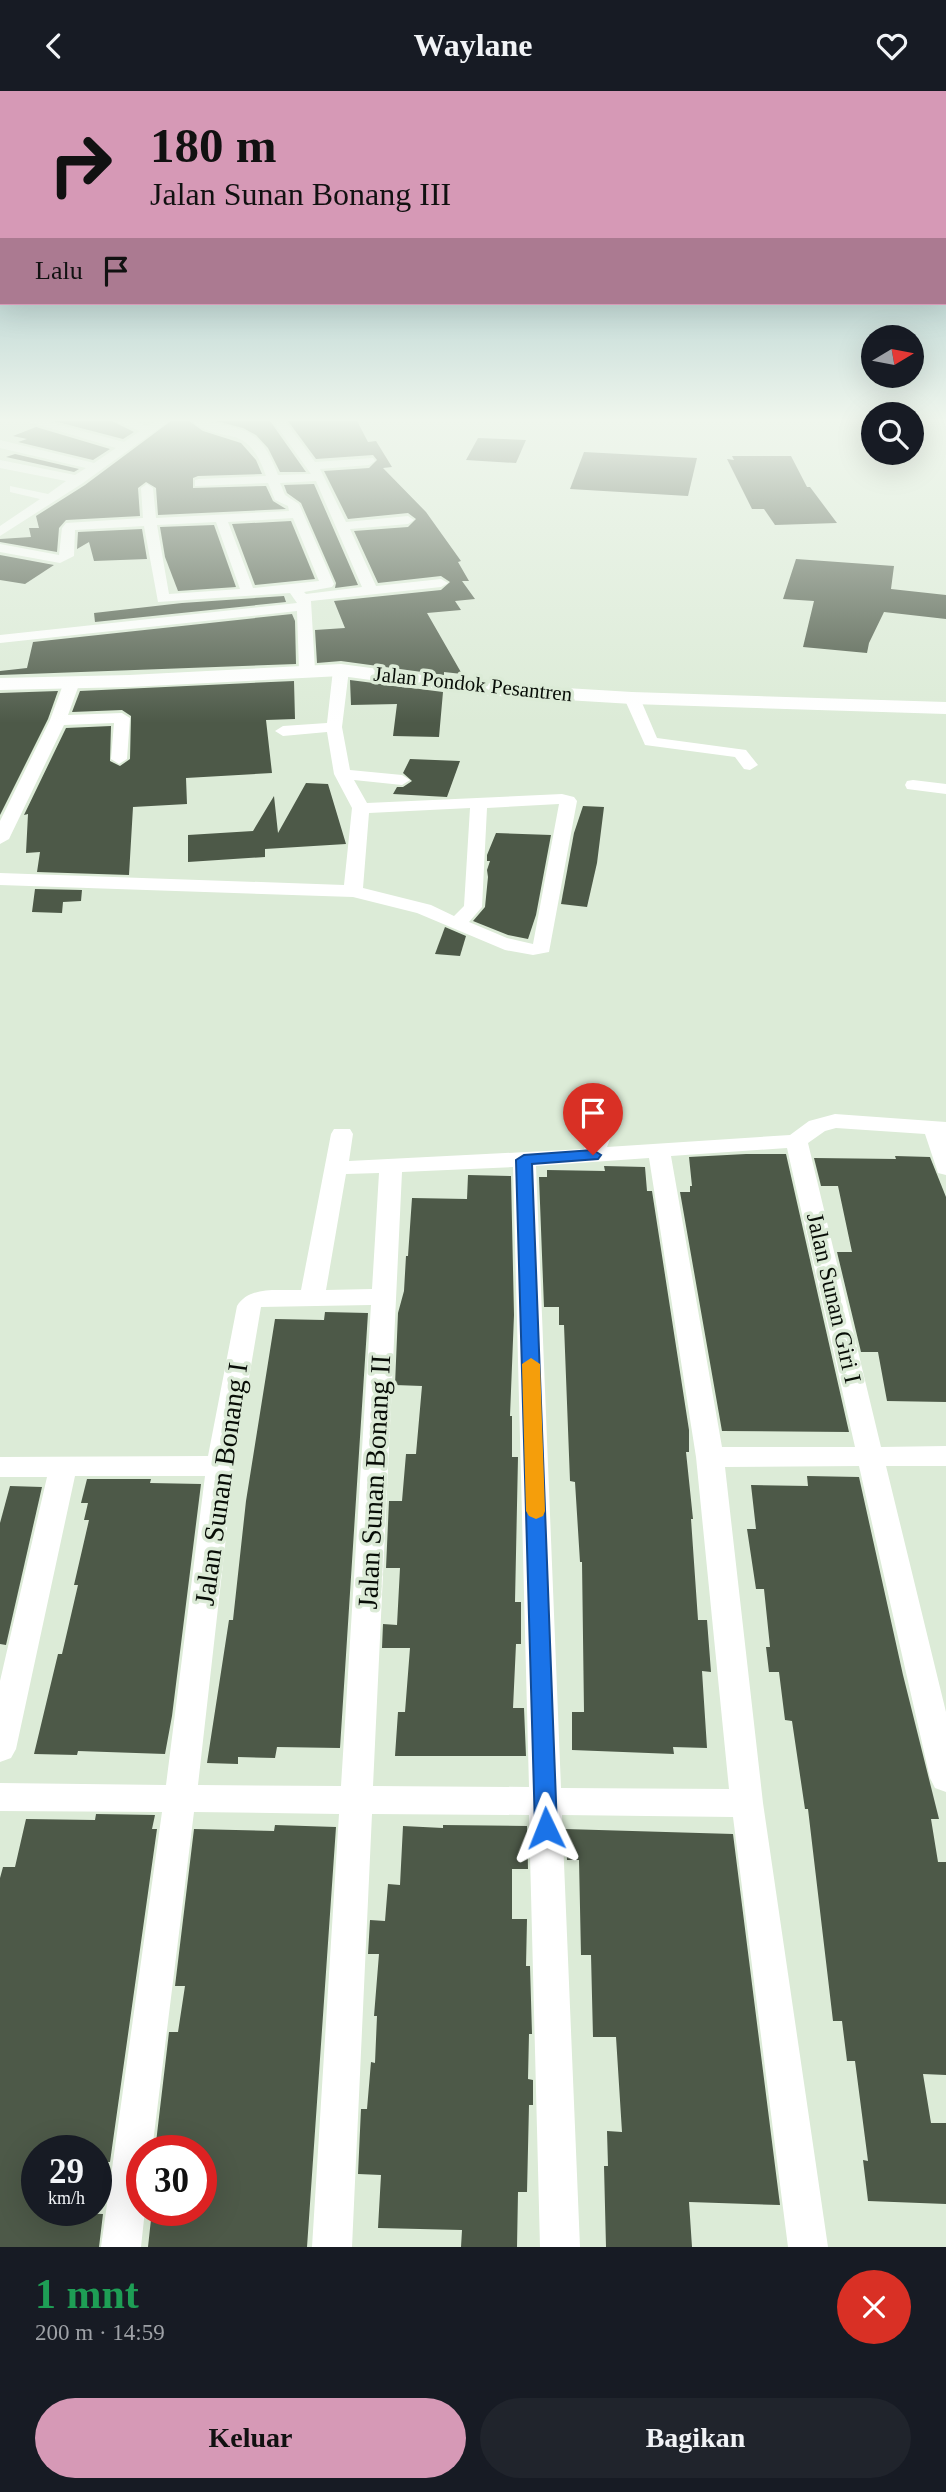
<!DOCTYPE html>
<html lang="id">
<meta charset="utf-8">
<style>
body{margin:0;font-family:Georgia,serif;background:#20242c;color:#f1f3f6;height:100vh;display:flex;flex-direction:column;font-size:26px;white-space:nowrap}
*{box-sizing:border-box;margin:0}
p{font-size:23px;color:#9ea1a6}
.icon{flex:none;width:38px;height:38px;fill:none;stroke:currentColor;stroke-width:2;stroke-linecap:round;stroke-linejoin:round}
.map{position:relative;height:2156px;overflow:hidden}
.sheet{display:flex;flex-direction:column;background:#171b24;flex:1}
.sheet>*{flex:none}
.banner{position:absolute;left:0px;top:0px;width:947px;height:214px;box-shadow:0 7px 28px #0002;background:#d699b6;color:#111;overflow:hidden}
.needle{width:46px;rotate:80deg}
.buttons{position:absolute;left:861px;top:234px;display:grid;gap:14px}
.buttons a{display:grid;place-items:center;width:63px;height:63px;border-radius:50%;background:#171b24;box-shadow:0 7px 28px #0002;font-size:35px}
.speed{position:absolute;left:21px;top:2044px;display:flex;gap:14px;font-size:35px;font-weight:700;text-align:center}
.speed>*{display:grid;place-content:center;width:91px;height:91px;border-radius:50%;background:#171b24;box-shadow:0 7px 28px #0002;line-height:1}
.speed small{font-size:18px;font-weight:400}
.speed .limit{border:10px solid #d22;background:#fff;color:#111}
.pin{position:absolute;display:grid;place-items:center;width:60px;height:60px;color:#fff;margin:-72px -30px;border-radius:50% 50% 50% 0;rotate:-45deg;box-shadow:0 0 7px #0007}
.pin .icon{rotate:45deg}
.me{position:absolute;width:77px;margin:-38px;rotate:358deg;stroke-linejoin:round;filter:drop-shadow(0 0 5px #0008)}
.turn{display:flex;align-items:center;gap:24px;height:147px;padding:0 35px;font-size:32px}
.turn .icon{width:91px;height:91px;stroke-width:2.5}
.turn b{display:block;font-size:49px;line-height:60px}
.then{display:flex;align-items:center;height:66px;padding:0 35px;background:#0003;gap:14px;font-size:26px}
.round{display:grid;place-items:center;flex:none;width:74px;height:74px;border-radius:37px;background:#20242c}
.summary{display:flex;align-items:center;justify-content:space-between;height:119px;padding:0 35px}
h1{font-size:42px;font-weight:600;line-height:52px;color:#1e9e55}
.cta{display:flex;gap:14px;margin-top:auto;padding:14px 35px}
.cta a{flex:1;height:80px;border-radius:42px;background:#d699b6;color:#111;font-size:28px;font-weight:600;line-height:80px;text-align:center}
.cta a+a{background:#20242c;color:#f1f3f6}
header{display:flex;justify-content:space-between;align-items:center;height:91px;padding:0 35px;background:#171b24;font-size:32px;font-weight:600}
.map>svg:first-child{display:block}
.building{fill:#4d5948}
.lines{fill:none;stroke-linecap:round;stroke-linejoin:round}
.minor{fill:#fff;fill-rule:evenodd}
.tertiary{fill:#fff;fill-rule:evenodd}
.route{fill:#1a73e8;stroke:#114b97;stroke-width:2}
.slow{fill:#f59e0b}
.labels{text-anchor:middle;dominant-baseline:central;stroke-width:7;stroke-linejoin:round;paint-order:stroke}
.far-street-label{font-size:21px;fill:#080d07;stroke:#dcebd7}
.street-label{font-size:24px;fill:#080d07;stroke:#dcebd7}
.near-street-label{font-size:28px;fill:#080d07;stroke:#dcebd7}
</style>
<header><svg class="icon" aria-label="back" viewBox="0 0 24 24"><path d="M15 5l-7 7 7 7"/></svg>Waylane<svg class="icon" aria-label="heart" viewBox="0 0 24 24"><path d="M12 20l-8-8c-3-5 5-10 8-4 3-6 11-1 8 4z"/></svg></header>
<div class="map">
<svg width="946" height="2156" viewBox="0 0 946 2156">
<rect width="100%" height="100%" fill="#dcebd7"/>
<g class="building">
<polygon points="54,330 112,330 134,341 123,348"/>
<polygon points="171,330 189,330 203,340 241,352 256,369 262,383 198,385 193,387 193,397 266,395 273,410 286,418 158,424 156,397 146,391 138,397 140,425 66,429 59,437 57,461 0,451 0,448 31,446 29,437 39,437 36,425 85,394"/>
<polygon points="216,330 270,330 306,381 280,381 268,357 256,344 243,337"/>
<polygon points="288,330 357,330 368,351 376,350 392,376 383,377 426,421 461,470 458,471 469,490 462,490 475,508 455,510 461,519 427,522 462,583 444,581 444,584 341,570 317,572 315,539 345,537 334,510 441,499 450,491 441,485 378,492 354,440 408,436 416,428 408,422 348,428 324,380 369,377 377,369 373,364 316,368"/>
<polygon points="36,336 110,358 93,369 18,351 27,348 13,345"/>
<polygon points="478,347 526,349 516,372 466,369"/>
<polygon points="584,361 697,367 688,405 570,398"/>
<polygon points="15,363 79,378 74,381 6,366"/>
<polygon points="732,365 791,365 807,396 810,396 837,432 775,434 764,418 752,418 727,368 734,369"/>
<polygon points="314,393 358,494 335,497 336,492 301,412 287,402 284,394"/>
<polygon points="291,430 315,488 255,494 232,433"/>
<polygon points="214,434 236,496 178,500 165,466 160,436"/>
<polygon points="142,438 147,468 94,470 89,451 77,458 78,441"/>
<polygon points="0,464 54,474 25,493 0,489"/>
<polygon points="796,468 894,475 891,498 946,504 946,528 884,521 869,552 867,562 803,556 814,510 783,508"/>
<polygon points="284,505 286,511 95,531 94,522 182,512"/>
<polygon points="292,523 295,530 296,573 0,584 0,580 27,577 33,551"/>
<polygon points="350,589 443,601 439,646 393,645 397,613 351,614"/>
<polygon points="294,590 295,628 266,629 272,682 186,687 187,713 133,716 129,784 37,781 40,761 26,762 28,723 24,724 66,637 111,635 110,670 120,675 130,668 131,625 122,619 72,621 80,600"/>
<polygon points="58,600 48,628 0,724 0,602"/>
<polygon points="410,668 460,670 447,706 393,703 397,696 403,696 412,690 403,682"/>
<polygon points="306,692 328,693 346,753 265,758 265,766 188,771 188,744 253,740 274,705 278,742"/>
<polygon points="583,715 604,716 597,772 587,816 561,813 574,742"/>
<polygon points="496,742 551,744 536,824 528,848 508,844 473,830 485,816 488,786 487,779 490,770 487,770 487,764"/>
<polygon points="35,798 82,799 81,810 63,811 62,822 32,821"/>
<polygon points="445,836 466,845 460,865 435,863"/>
<polygon points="746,1063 786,1063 849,1341 722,1340 680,1101 690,1101 690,1095 692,1095 689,1066"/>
<polygon points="895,1065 930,1066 946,1106 946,1311 887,1310 878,1261 861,1261 837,1161 852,1161 838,1095 821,1095 814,1067 896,1068"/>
<polygon points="604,1075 645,1076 647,1100 652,1100 689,1339 689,1361 686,1361 693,1428 691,1428 698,1529 707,1529 711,1581 702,1580 707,1657 673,1656 674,1663 572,1659 572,1621 584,1621 582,1471 580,1471 575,1391 570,1390 564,1234 559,1234 559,1216 544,1216 539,1086 547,1086 547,1079 605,1080"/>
<polygon points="468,1084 511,1085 514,1224 510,1325 512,1325 512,1366 518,1366 515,1511 521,1511 521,1553 516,1553 513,1617 524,1617 526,1665 395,1665 398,1621 405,1621 410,1557 382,1557 383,1533 397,1534 400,1477 386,1477 389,1410 402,1410 406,1363 416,1363 422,1295 395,1294 398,1222 404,1200 406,1165 408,1165 412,1107 467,1108"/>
<polygon points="325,1221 368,1222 340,1657 277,1656 275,1667 238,1666 238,1673 207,1672 229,1529 233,1529 246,1410 275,1228 324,1229"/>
<polygon points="807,1385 859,1386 903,1584 939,1728 931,1728 938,1771 946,1771 946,1984 923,1983 931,2032 946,2032 946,2113 868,2110 863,2069 868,2070 855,1970 847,1970 842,1930 833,1930 808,1718 805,1718 792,1630 785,1629 779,1581 769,1581 766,1556 770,1556 764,1498 756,1498 747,1438 756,1438 751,1394 808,1395"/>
<polygon points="87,1388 151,1388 150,1392 201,1393 172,1625 165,1663 78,1660 77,1664 34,1663 58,1563 62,1563 78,1494 74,1494 89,1429 84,1429 88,1412 81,1412"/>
<polygon points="10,1395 42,1396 6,1554 0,1553 0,1432"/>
<polygon points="96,1723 155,1724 152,1738 157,1738 110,2071 96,2071 96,2060 37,2060 37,2121 103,2123 99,2156 0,2156 0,1787 3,1776 15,1776 26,1728 95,1729"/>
<polygon points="275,1734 336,1736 307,2156 148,2156 152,2119 201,2119 201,2060 155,2060 169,1941 178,1941 185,1895 175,1895 194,1738 274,1740"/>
<polygon points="443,1734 527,1735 528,1778 512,1778 512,1828 527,1828 526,1875 530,1875 532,1943 529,1943 528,1988 533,1989 533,2014 529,2014 527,2101 518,2101 517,2156 461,2156 462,2139 378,2137 381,2084 358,2083 361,2018 367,2018 371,1971 375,1972 377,1925 374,1925 379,1863 368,1863 370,1829 385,1830 388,1793 400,1794 403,1735 443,1737"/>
<polygon points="565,1738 733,1743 780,2114 689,2111 692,2156 606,2156 604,2075 608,2075 607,2040 622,2041 616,1946 593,1946 591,1864 581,1864 579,1769 567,1769"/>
</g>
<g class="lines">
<g class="minor">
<polygon points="26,330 44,330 124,351 140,340 115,330 132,330 148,335 156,330 169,330 83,392 0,445 0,435 40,408 10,401 10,395 48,403 66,390 0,377 0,369 75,384 86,377 0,357 0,349 94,372 116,357"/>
<path d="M191,330C207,330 244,336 255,346C267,356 273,371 278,384L311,383L273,330H285L315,371L373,367L375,370L369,374L320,378L346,431L408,425L414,429L408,433L350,438L376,495L441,488L448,492L441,496L311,510L315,579L307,584L299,579L297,520L0,552V544L297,512L290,502L158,511L144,435L75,439L74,465L60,472L0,461V453L59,464L62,437L66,432L143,427L141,397L147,393L153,397L156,427L289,420L288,415L275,409L268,392L195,395V389L199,388L266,385C246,328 226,356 191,330ZM316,390L362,496L306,503L304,501L332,496L334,493L299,413L285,404L280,392ZM293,427L319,490L253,497L228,431ZM216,431L240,498L169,503L157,434Z"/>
<path d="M341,574L349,579L342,636L350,679L402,684L410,689L402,694L354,689L367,712L562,703L574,706L577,710L549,861L533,864L505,859L417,822L353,806L0,794V782L344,794L352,717L334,683L327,641L283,645L275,640L283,635L327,632L333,579ZM559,713L533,853L507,847L469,831L482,816L487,717ZM470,717L464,815L454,825L431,814L363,797L369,722Z"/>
<polygon points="72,586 80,591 68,624 122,622 130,627 127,668 119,673 111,668 114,632 64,634 9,748 0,753 0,730 50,629 64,591"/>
<polygon points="632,602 640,607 657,647 746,659 758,674 750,679 744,678 735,666 645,654 624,607"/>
<polygon points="913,689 946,693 946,703 907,698 905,694 907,690"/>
<path d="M606,1023L614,1025L617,1030L607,1056L790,1044L809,1030L835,1023L946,1031V1084L938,1082L925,1043L836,1037L825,1040L808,1052L881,1356L946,1355V1375H886L946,1621V1701L935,1697L930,1687L859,1375L725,1376L763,1712L828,2156H788L733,1726L562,1724L580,2156H540L529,1724L372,1723L352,2156H312L339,1723L194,1721L152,2060H142V2119H145L141,2156H101L162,1721L0,1720V1692L166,1694L205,1385H75L16,1658L11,1667L0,1671V1590L47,1386H0V1366L208,1365L237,1215C250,1194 279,1200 301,1199L331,1043L334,1038H350L353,1043L349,1070L584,1058L598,1025ZM787,1057L855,1356H722L671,1065ZM649,1067L696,1366L729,1698L561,1697L536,1075ZM513,1076L529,1696L373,1695L402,1081ZM379,1082L372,1198L326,1199L346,1083ZM371,1214L341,1695L198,1694L234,1375L261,1216Z"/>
</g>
<polygon class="tertiary" points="341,573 483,592 632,601 946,611 946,623 632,613 483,604 341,585 129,596 0,599 0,587 129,584"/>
</g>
<linearGradient id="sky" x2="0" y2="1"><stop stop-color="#77aab0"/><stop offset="0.52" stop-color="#eff6ed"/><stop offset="1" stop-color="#eff6ed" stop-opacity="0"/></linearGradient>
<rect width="946" height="632" fill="url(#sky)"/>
<polygon class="route" points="593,1059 601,1064 598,1068 532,1073 557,1737 554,1744 546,1747 538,1744 535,1737 516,1069 524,1064"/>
<polygon class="slow" points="531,1267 540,1273 545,1420 543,1425 536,1428 529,1425 526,1420 522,1273"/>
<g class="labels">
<g class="far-street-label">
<text transform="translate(473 593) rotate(6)">Jalan Pondok Pesantren</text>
</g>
<g class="street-label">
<text transform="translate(834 1207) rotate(77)">Jalan Sunan Giri I</text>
</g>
<g class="near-street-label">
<text transform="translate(374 1391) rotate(-87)">Jalan Sunan Bonang II</text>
<text transform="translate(221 1393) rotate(-82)">Jalan Sunan Bonang I</text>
</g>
</g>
</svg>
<div class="buttons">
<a><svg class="needle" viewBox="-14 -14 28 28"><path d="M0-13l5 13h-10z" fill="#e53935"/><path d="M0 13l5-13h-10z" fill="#9ea1a6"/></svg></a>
<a><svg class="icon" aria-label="search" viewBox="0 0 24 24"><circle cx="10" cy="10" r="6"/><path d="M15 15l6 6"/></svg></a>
</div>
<div class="speed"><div>29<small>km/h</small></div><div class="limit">30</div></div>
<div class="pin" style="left:593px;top:1064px;background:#d93025"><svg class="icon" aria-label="arrive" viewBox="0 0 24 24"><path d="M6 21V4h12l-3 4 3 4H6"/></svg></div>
<svg class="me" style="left:546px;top:1737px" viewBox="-20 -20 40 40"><path d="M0-17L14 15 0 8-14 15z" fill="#1a73e8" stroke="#fff" stroke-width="4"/></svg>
<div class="banner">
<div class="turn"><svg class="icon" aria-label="right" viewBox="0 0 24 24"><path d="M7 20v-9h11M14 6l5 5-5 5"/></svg><div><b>180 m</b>Jalan Sunan Bonang III</div></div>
<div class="then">Lalu<svg class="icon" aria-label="arrive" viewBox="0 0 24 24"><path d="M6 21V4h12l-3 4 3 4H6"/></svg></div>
</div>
</div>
<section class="sheet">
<div class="summary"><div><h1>1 mnt</h1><p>200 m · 14:59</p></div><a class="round" style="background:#d93025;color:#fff"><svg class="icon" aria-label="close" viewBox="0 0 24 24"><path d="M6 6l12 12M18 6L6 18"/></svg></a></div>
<div class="cta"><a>Keluar</a><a>Bagikan</a></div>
</section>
